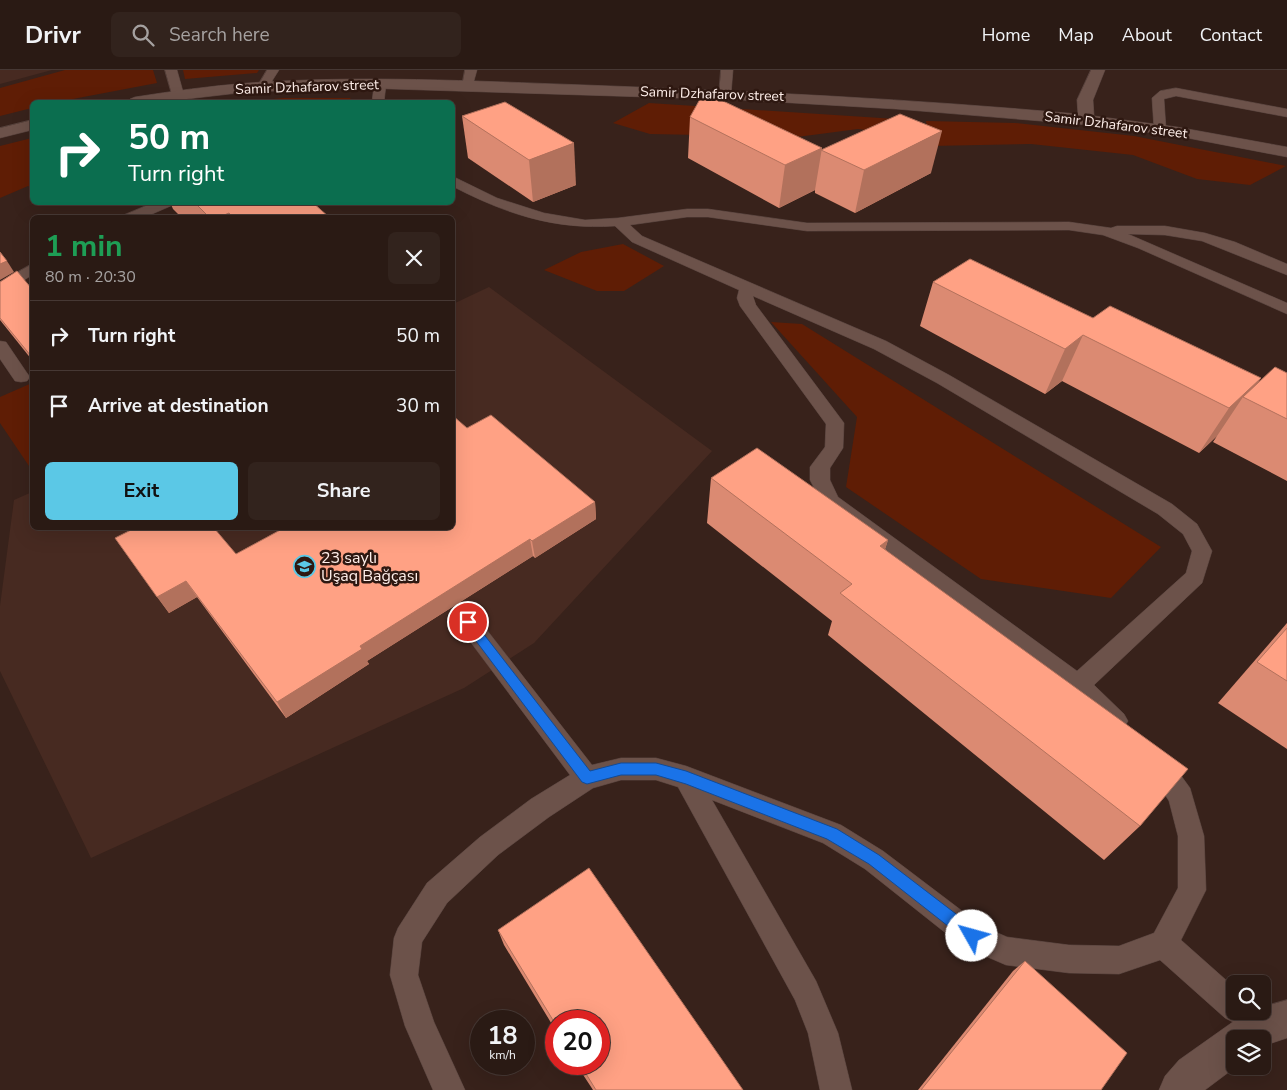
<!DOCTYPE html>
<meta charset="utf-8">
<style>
body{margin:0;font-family:"Nunito Sans",sans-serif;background:#32231d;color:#f1f3f6;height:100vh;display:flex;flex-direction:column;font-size:19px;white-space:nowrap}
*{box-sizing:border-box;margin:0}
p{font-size:16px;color:#a5a1a0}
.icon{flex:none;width:28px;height:28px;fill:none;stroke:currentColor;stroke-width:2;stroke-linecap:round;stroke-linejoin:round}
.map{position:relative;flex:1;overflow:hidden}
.sheet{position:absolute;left:30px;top:145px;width:425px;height:315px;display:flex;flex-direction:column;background:#2a1a14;border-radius:8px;box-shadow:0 5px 20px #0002,0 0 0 1px #463834}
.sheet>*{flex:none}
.guide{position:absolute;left:30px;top:30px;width:425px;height:105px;border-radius:8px;box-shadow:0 5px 20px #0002,0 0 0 1px #463834;background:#0b6e4f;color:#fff;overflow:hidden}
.fabs{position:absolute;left:1226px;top:905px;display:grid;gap:10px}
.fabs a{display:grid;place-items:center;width:45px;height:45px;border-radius:8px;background:#2a1a14;box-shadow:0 5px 20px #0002,0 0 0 1px #463834;font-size:25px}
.speed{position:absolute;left:470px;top:940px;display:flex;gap:10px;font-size:25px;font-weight:700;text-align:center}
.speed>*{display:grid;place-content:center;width:65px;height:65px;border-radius:50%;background:#2a1a14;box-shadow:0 5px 20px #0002,0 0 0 1px #463834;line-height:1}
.speed small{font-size:12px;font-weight:400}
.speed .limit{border:8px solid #d22;background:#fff;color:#111}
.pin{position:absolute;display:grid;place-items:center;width:42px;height:42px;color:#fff;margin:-21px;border:2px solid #fff;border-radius:50%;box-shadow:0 1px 5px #0007}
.me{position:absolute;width:55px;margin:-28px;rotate:308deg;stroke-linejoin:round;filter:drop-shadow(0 0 4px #0008)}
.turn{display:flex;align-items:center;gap:18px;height:105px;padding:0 15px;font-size:22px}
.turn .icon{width:65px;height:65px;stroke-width:2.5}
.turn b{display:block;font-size:35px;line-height:42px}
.round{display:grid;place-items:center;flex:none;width:52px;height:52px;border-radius:8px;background:#32231d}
.head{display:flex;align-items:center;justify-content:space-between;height:85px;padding:0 15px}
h1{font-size:30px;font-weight:700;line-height:38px;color:#1e9e55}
.button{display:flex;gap:10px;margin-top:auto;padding:10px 15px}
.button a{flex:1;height:58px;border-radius:8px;background:#5bc8e6;color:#111;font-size:20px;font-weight:700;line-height:58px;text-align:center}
.button a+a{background:#32231d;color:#f1f3f6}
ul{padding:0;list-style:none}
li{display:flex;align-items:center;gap:15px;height:70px;padding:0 15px;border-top:1px solid #463834}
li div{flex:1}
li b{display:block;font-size:19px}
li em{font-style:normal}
header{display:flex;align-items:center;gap:30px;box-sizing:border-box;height:70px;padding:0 25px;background:#2a1a14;border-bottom:1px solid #463834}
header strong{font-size:24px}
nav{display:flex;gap:28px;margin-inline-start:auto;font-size:18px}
.search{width:350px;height:45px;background:#32231d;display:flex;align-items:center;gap:12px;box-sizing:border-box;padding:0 18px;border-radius:8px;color:#a5a1a0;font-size:19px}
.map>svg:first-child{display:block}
.built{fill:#472a21}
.green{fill:#5f1d05}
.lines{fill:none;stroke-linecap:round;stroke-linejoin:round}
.service-casing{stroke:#55413c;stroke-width:1}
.minor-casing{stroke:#55413c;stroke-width:1}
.service{fill:#6c524a;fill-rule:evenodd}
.minor{fill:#6c524a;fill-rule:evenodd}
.wall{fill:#db8a72}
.shaded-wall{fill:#b2715c}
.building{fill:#ffa184;stroke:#b2715c}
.route{fill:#1a73e8;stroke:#114b97}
.labels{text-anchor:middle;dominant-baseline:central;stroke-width:5;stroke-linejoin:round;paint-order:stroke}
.far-street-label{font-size:14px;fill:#feeee9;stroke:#2e1811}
.poi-label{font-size:16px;fill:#feeee9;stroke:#2e1811;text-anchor:start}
</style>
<header>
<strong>Drivr</strong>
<div class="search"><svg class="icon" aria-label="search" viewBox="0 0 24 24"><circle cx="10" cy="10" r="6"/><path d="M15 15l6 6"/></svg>Search here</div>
<nav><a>Home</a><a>Map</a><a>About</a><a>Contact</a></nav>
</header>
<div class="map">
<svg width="1287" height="1020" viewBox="0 0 1287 1020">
<rect width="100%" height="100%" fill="#38221b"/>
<g class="built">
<polygon points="0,0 52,0 0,14"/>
<polygon points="489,217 712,381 534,573 464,618 91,788 0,601 0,536 14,430 32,422 32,458 452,458 453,234"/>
</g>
<g class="green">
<polygon points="65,0 153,0 157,13 57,32 32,32 32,38 0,46 0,18"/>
<polygon points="183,0 259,0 257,3 185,9"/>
<polygon points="284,28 350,28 353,32 241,32"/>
<polygon points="649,33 896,49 903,65 858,59 797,67 650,64 613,53"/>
<polygon points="926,51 1015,53 1134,66 1286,96 1250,115 1197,109 1133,85 1031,74 930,76"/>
<polygon points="32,68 32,118 28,116 0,128 0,76"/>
<polygon points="623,174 664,196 624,221 597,221 544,200 581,182"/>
<polygon points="771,252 802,254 1161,477 1111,528 981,509 846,417 857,347"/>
<polygon points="32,313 32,395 29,396 0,353 0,327"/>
</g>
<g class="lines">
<defs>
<g id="service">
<polygon points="165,0 177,0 184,25 182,28 178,29 172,25"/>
<polygon points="267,0 279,0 267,19 259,19 257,17"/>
<polygon points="465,0 477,0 472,18 468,19 462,16"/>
<polygon points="721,0 733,0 731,24 725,28 719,24"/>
<polygon points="380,12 386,15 384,32 372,32 374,15"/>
<polygon points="1176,18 1287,39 1287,47 1176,26 1164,29 1166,59 1164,62 1156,62 1154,59 1152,28 1160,21"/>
<path d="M452,106L497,128L544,143L585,150L618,148L687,139H708L807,153L1069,152L1111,158L1117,156H1165L1205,163L1235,172L1287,194V205L1202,171L1165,165L1128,164L1287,233V244L1138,178L1103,165L1069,160L807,161L708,147H687L630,155L642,166L886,271L949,305L1172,434L1197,454L1212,481L1202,513L1094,615L1124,644L1128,651L1124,658L1116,662L1108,658L1070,622L824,437L810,410V397L825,377L826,354L740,236L737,228L739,220L632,172L615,156C554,160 506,144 452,116ZM753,226L874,279L937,313L1158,444L1183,464L1192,481L1186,503L1077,601L838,427L830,410V398L843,378L844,353L756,235Z"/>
<polygon points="155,132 175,132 173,135 143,148 122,148 124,145"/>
<polygon points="32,194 32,205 6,222 0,224 0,212"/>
<polygon points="0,271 6,272 27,303 30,307 27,311 21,312 15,311 0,289"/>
<polygon points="468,543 476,546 592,695 621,688 656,688 686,696 841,755 883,781 982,856 1007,867 1069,875 1119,876 1154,863 1178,818 1178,766 1169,731 1145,693 1148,685 1157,682 1166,685 1190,718 1204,766 1206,820 1181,870 1235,918 1235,941 1248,941 1245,948 1235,953 1225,948 1160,890 1119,904 1069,903 1006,895 962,876 865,799 823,773 712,730 816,911 838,963 852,1020 820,1020 808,963 795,930 678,717 656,710 621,710 593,718 549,747 498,785 447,833 422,872 418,905 434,952 465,1020 433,1020 405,956 390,905 394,868 398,858 427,813 480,767 531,729 570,705 460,558 457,552 460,546"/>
</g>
<g id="minor">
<path d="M1091,0H1105L1093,30L1094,46L1177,57L1287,77V87L1177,66L1101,56L896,39L742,30L360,18L247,22L161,32H127L130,29L135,27C173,21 210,16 248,13C360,5 473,11 585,15C750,21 914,29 1078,44L1077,30Z"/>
<polygon points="32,50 32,60 0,68 0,58"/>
<polygon points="1287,930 1287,968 1269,974 1262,979 1262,969 1235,969 1235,996 1237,996 1205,1020 1159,1020 1165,1006 1179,990 1244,944 1252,941 1262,941 1262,937"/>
</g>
</defs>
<use href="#service" class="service-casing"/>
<use href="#minor" class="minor-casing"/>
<use href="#service" class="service"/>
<use href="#minor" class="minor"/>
</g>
<g class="wall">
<polygon points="462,46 576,115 533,132 468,88"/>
<polygon points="690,47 821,80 931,103 855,143 815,123 815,120 779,138 688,88"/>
<polygon points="170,132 312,132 330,148 182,148 173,139"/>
<polygon points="0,212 32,219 32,290 0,250"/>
<polygon points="933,212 1093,248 1261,308 1257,314 1287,303 1287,411 1213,372 1217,366 1199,383 1062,311 1045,324 920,256"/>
<polygon points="467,358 595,432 596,449 535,488 533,486 367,591 369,594 286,648 197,527 169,543 115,468 236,484"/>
<polygon points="711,408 888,470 885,479 1140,756 1104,790 828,565 832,551 707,453"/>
<polygon points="1287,553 1287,679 1218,633"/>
<polygon points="498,860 743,1020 593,1020 576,994 599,994 556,951 556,961 504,875"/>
<polygon points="1025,891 1101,1020 918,1020 1013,901"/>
</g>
<g class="shaded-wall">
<polygon points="942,61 931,103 855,143 864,100"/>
<polygon points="574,73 576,115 533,132 529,90"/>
<polygon points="822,78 815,120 779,138 785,95"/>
<polygon points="229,143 231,148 217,148"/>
<polygon points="7,191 14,202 0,210 0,194"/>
<polygon points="1083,265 1062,311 1045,324 1065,279"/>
<polygon points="1261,308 1247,329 1243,327 1217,366 1199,383 1229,338"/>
<polygon points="595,432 596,449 535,488 532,471"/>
<polygon points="530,469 533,486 367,591 369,594 286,648 277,632 360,576"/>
<polygon points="888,470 874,513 880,476"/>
<polygon points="186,511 197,527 169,543 157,527"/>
</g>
<g class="building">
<polygon points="704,22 822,78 785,95 690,47"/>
<polygon points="505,32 574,73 529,90 462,46"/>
<polygon points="900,44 942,61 864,100 821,80"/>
<polygon points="194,132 312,132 330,148 234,148 229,143 217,148 210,148"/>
<polygon points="0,182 7,191 0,194"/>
<polygon points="970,189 1093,248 1110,236 1261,308 1229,338 1083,265 1065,279 933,212"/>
<polygon points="17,201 32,219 32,285 31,286 0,248 0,212"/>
<polygon points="1275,297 1287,303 1287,349 1243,327"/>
<polygon points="452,345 467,358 491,345 595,432 532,471 530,469 360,576 362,579 277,632 186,511 157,527 115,468 135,458 214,458 236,484 284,458 452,458"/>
<polygon points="757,378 888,470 880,476 1188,699 1140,756 840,523 852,514 711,408"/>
<polygon points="1287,558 1287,611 1257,592"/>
<polygon points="589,798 743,1020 596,1020 580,994 599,994 599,951 556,951 556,955 498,860"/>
<polygon points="1025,891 1127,983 1101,1020 921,1020"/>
</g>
<polygon class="route" points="468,547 472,549 590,701 621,693 656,693 686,701 837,759 879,785 977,860 979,866 977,871 972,873 967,871 869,794 827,769 686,714 656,705 621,705 587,714 582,712 464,555 462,552 464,549"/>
<defs>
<symbol id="school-ring" viewBox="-11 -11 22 22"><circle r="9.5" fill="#2e1811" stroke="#5bc8e6" stroke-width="1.5"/><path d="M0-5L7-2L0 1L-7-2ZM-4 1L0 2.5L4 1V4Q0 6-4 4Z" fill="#5bc8e6"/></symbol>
</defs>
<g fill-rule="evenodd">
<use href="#school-ring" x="292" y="484" width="25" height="25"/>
</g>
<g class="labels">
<g class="far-street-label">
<text transform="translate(307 17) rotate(-2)">Samir Dzhafarov street</text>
<text transform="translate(712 24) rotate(2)">Samir Dzhafarov street</text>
<text transform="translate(1116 55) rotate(7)">Samir Dzhafarov street</text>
</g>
<g class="poi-label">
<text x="321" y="488">23 saylı<tspan x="321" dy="18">Uşaq Bağçası</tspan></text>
</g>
</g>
</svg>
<div class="fabs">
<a><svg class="icon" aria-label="search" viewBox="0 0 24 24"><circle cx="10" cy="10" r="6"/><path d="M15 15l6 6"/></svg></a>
<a><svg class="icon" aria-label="layers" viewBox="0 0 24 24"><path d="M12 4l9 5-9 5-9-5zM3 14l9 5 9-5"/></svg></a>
</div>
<div class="speed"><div>18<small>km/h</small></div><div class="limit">20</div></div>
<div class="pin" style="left:468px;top:552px;background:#d93025"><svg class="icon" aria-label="arrive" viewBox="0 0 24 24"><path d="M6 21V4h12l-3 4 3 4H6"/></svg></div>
<svg class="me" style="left:972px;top:866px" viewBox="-20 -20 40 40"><circle r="19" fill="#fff"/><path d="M0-13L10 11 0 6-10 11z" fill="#1a73e8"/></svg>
<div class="guide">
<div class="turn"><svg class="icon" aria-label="right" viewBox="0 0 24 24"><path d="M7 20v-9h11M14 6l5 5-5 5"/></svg><div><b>50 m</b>Turn right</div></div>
</div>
<section class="sheet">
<div class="head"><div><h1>1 min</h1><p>80 m · 20:30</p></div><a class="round"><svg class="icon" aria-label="close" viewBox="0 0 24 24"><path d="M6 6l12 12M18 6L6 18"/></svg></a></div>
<ul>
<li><svg class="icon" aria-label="right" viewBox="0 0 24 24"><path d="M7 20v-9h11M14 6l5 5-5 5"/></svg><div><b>Turn right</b></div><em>50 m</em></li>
<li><svg class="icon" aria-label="arrive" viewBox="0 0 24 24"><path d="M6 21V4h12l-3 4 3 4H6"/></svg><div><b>Arrive at destination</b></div><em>30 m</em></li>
</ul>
<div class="button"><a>Exit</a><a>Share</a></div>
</section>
</div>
